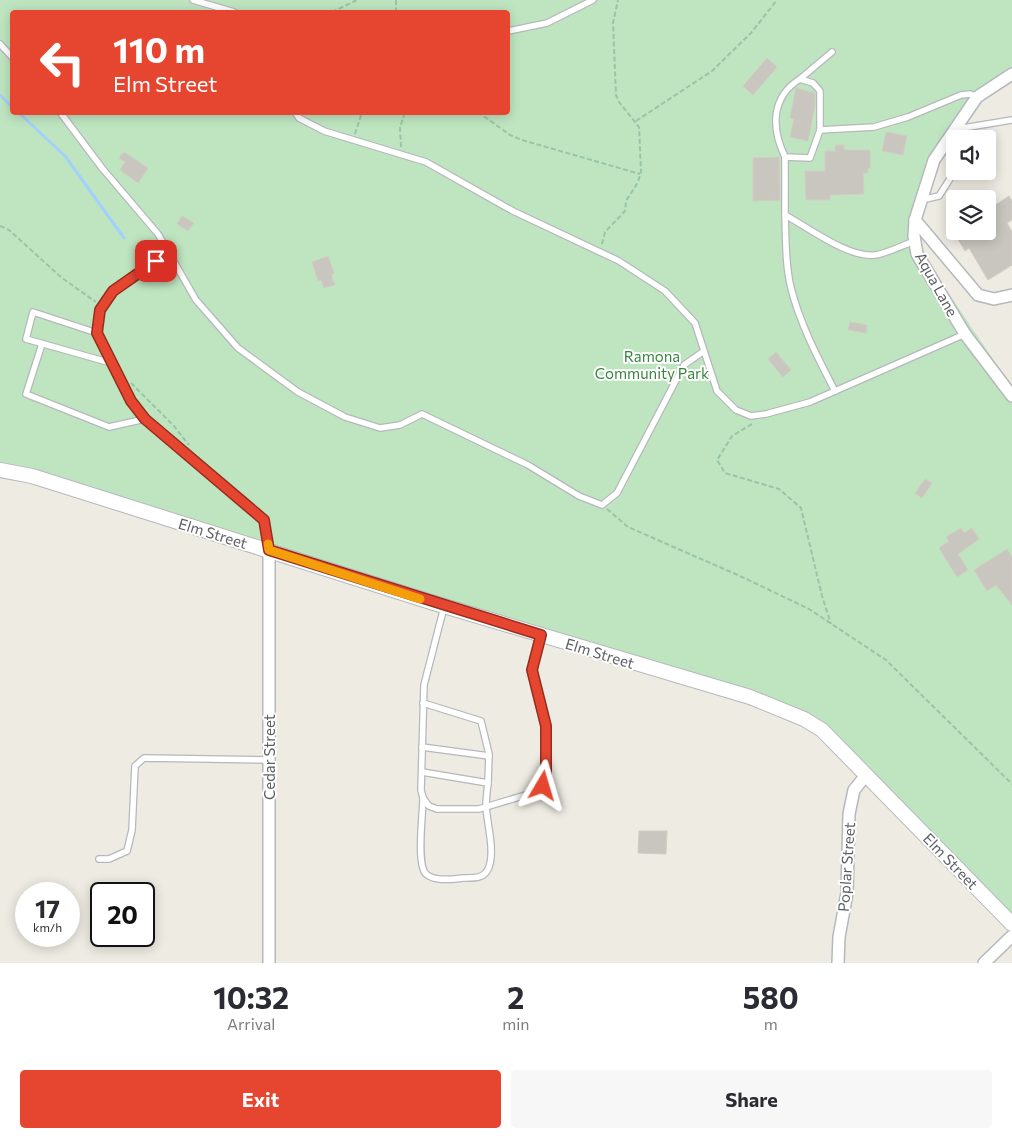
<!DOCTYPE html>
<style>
body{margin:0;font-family:Commissioner,sans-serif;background:#f7f7f7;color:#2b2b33;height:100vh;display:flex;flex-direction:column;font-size:19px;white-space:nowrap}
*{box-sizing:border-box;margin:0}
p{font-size:16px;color:#7c7c81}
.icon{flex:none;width:28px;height:28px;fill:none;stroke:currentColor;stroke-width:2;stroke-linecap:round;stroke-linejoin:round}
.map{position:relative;height:963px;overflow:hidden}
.sheet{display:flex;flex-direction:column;background:#fff;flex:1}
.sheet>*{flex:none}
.banner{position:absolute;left:10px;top:10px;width:500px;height:105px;border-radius:5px;box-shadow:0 2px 12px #0003;background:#e64630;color:#fff;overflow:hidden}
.tools{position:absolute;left:946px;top:130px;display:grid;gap:10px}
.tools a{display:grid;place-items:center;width:50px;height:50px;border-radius:5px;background:#fff;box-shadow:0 2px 12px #0003;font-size:25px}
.speed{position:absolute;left:15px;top:882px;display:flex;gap:10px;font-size:25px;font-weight:700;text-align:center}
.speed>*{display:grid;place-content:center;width:65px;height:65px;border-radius:50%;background:#fff;box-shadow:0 2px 12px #0003;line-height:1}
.speed small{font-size:12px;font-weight:400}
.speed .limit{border:2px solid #111;border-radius:8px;background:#fff;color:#111}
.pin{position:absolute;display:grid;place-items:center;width:42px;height:42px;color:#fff;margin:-21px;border-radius:10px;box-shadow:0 2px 8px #0006}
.me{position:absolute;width:55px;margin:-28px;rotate:7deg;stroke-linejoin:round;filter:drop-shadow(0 0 4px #0008)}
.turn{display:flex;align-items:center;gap:18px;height:105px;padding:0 20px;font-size:22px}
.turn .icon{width:65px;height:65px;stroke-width:2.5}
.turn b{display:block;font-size:35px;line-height:42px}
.eta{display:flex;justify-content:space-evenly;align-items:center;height:85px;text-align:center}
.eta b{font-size:30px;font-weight:700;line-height:35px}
.button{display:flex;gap:10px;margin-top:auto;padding:10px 20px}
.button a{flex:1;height:58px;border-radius:5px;background:#e64630;color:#fff;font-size:20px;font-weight:700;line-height:58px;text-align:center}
.button a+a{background:#f7f7f7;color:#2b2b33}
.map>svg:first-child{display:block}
.green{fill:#bfe5c0;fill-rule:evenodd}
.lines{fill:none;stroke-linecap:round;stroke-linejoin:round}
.stream{stroke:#a2d1fd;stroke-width:3}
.building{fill:#c8c6bf;stroke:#d2cdc1}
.service-casing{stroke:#b5b8bc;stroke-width:8}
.minor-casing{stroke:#b5b8bc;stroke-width:14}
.tertiary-casing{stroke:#b5b8bc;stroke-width:16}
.path{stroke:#98c5a7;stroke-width:2;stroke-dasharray:5 2.5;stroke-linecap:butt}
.service{stroke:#fff;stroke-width:5.5}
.minor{stroke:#fff;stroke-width:11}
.tertiary{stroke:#fff;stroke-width:14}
.route-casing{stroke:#962e1f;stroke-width:12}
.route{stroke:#e64630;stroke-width:9}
.slow{stroke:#f59e0b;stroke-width:9}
.labels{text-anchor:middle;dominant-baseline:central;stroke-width:4;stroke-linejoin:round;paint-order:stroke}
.street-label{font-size:15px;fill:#5b5e63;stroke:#fff}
.park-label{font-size:15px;fill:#37863e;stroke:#fff}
</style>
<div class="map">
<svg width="1012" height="963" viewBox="0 0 1012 963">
<rect width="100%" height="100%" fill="#edebe2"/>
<path class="green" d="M0,0H1012V74L990,87L939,149L915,224L923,256L1012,387V924L804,719L0,470ZM12,12H508V112H12Z"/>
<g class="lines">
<g class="stream">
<polyline points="0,95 12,107"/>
<polyline points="18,112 65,156 124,238"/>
</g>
</g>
<g class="building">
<polygon points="767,58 777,67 753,95 743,86"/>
<polygon points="796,88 815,93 815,106 808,141 790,137 794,119 790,118"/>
<polygon points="886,132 907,136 903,155 882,151"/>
<polygon points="835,145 844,145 844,150 870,150 870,168 868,168 868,173 863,173 864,194 830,195 830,200 806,200 805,171 825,171 825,151 835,151"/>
<polygon points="124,152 148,168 138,183 120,170 125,162 119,158"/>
<polygon points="779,157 780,200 753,201 753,158"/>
<polygon points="1009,196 1012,201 1012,220 1007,223 1012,232 1012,265 988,280 969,248 965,251 953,231 988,231 988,210"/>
<polygon points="182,216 194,223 188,231 177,224"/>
<polygon points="328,256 334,273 331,275 335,285 324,288 321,280 318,281 312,262"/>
<polygon points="850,322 867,325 866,333 848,330"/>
<polygon points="776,352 791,370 783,377 768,359"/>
<polygon points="925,479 932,483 922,498 915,493"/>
<polygon points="961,528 964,533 972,528 979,539 958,554 968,570 957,577 939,548 949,541 946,537"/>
<polygon points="1007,549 1012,557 1012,605 996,585 987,591 974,570"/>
<polygon points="639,831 667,831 666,854 638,853"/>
</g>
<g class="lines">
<defs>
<g id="service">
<polyline points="193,0 234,12"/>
<polyline points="508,31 547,23 593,0"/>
<polyline points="0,44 12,57"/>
<polyline points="800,79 832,52"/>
<polyline points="60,112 102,168 158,234 196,300 238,348 298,392 345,417 380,428 400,425 422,414 528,465 579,496 602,505 617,493 684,365 704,351"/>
<polyline points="295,112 299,118 324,131 426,162 513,211 619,261 665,291 695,323 717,391 736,410 751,416 766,414 810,402 965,334"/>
<polyline points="963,128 1012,120"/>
<polyline points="820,130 874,127 908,117 961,95 970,94 977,97"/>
<polyline points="961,139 962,127"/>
<path d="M785,157C771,128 771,97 800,79L813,83L820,91V130L810,158L785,157V215C809,228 848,258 875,255C889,253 902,245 915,241"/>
<polyline points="921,200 939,196 953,174 955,164"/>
<path d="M785,215C786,239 785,264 791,288C800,324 818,358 835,391"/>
<path d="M97,333C98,326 98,316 101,310C112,283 146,267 170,253"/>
<polyline points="42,344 26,394 109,427 145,419"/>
<polyline points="111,363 26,339 33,312 97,333 131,401 145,419 265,520 269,550"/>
<polyline points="444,607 424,685 421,790 423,798 429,806 437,809 479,809 539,791 543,786 546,772 546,727 533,670 541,635"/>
<polyline points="423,703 481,721 489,754 488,783"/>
<polyline points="422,747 489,756"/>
<path d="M422,772L488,783C487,791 486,799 486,806C487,824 495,850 489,867C485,879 474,878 463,878C452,879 435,882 426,874C416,864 423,813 423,798"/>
<polyline points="99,859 109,859 127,851 132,830 135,766 144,758 269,760"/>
</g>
<g id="minor">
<polyline points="1012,74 977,97 934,160 915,220 914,236 917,254 965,334 1012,396"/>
<polyline points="915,220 978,295 994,299 1012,295"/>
<polyline points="269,963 269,550"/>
<polyline points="838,963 839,937 847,893 849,814 854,790 866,775"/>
<polyline points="984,963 1012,936"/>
</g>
<polyline id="tertiary" points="0,470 32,476 434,603 750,697 804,719 822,730 1012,924"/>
</defs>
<use href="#service" class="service-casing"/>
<use href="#minor" class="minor-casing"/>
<use href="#tertiary" class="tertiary-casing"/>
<g class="path">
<polyline points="396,0 396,12"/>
<polyline points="332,12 357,0"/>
<polyline points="478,112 510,135 522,140 640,174"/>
<polyline points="636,121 712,71 751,33 777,0"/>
<polyline points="355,134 362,112"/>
<polyline points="401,147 400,128 405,112"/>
<polyline points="0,226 9,230 62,278 96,302"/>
<polyline points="602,244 605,232 625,211 626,201 638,182 641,171 639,127 619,102 616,95 613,23 618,0"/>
<polyline points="131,383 173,425 189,445"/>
<polyline points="752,424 732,436 717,460 725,473 779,489 801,508 822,596 831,624"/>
<polyline points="607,509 628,527 740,576 809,609 886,660 1012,784"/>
</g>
<use href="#service" class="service"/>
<use href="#minor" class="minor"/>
<use href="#tertiary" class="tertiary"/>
</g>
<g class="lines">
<defs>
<polyline id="route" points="156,261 113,291 100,310 97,333 131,401 145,419 264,520 269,550 541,635 532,670 546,726 546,772 543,786"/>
</defs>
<use href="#route" class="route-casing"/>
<use href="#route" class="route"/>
<polyline class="slow" points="268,544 269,550 420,599"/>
</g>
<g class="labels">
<g class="street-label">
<text transform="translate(937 284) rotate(61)">Aqua Lane</text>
<text transform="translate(213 533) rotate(17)">Elm Street</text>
<text transform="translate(600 653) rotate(17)">Elm Street</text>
<text transform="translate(269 757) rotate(-90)">Cedar Street</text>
<text transform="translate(951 861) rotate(46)">Elm Street</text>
<text transform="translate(846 867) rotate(-86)">Poplar Street</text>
</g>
<g class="park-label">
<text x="652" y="356">Ramona<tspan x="652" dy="17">Community Park</tspan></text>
</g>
</g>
</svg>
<div class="tools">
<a><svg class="icon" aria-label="sound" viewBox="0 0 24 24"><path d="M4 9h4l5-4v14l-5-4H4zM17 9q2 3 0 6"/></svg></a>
<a><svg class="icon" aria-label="layers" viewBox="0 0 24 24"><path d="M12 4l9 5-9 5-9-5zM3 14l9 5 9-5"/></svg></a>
</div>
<div class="speed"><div>17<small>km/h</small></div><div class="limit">20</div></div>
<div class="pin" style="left:156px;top:261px;background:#d93025"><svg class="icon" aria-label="arrive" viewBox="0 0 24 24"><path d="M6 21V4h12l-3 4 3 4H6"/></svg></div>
<svg class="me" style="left:543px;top:786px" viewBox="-20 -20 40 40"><path d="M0-17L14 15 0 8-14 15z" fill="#e64630" stroke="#fff" stroke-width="4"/></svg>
<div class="banner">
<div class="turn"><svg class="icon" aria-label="left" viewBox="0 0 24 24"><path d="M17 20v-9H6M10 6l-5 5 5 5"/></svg><div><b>110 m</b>Elm Street</div></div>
</div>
</div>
<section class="sheet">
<div class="eta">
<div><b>10:32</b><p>Arrival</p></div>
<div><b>2</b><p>min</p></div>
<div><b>580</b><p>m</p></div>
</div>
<div class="button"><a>Exit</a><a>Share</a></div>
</section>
